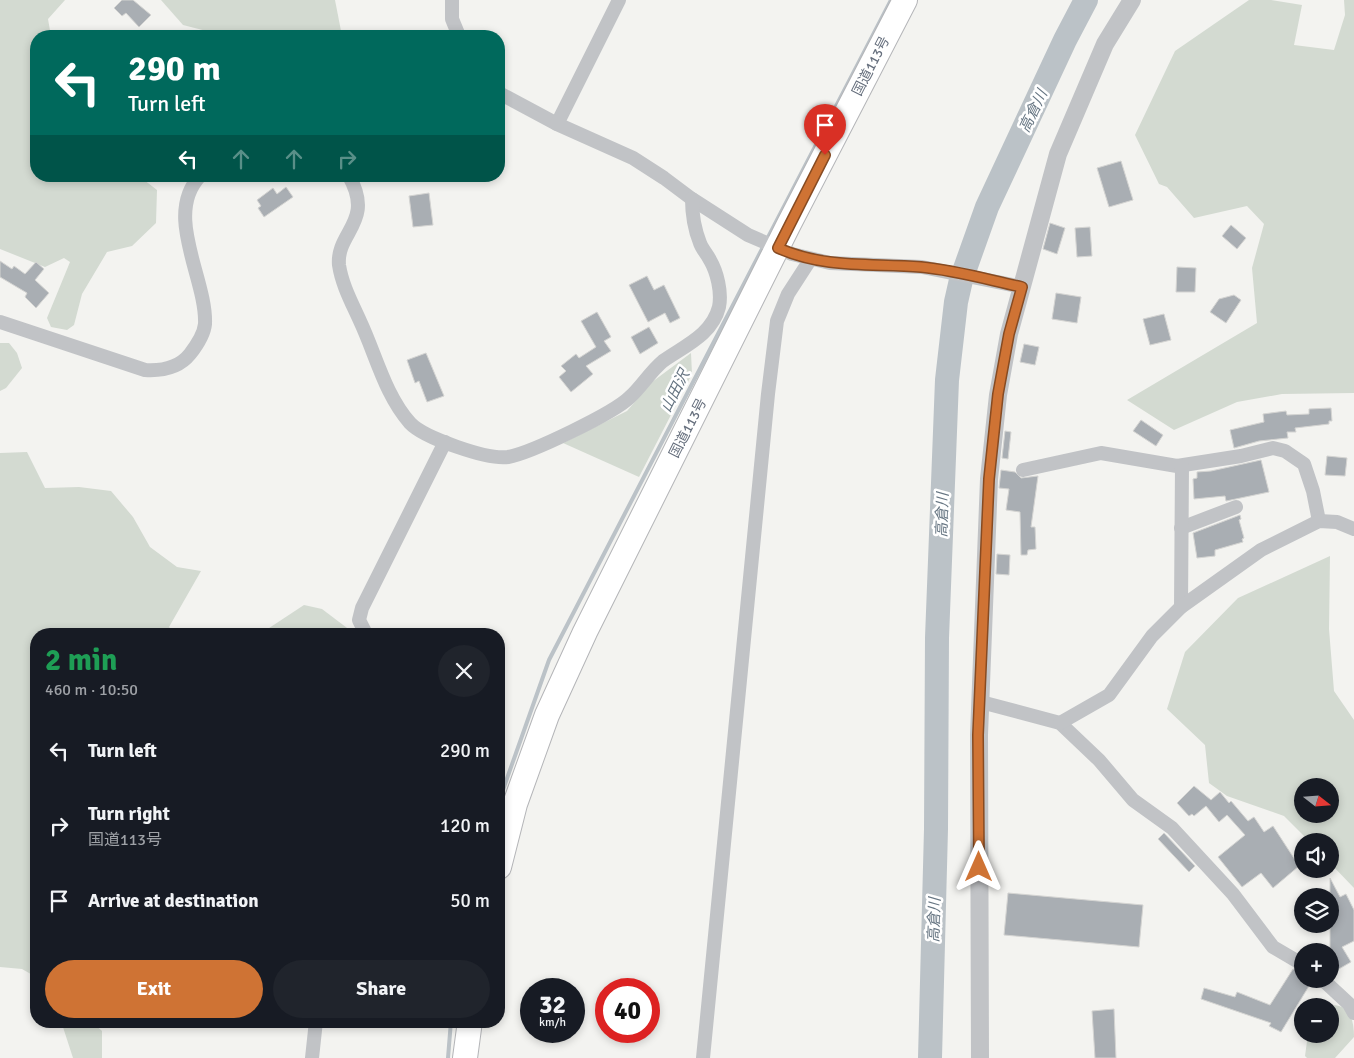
<!DOCTYPE html>
<meta charset="utf-8">
<style>
body{margin:0;font-family:Signika,"Noto Sans JP",sans-serif;background:#20242c;color:#f1f3f6;height:100vh;display:flex;flex-direction:column;font-size:19px;white-space:nowrap}
*{box-sizing:border-box;margin:0}
p{font-size:16px;color:#9ea1a6}
.icon{flex:none;width:28px;height:28px;fill:none;stroke:currentColor;stroke-width:2;stroke-linecap:round;stroke-linejoin:round}
.map{position:relative;flex:1;overflow:hidden}
.panel{position:absolute;left:30px;top:628px;width:475px;height:400px;display:flex;flex-direction:column;background:#171b24;border-radius:20px;box-shadow:0 2px 8px #0003}
.panel>*{flex:none}
.top-card{position:absolute;left:30px;top:30px;width:475px;height:152px;border-radius:20px;box-shadow:0 2px 8px #0003;background:#00695c;color:#fff;overflow:hidden}
.needle{width:32px;rotate:107deg}
.controls{position:absolute;left:1294px;top:778px;display:grid;gap:10px}
.controls a{display:grid;place-items:center;width:45px;height:45px;border-radius:50%;background:#171b24;box-shadow:0 2px 8px #0003;font-size:25px}
.speed{position:absolute;left:520px;top:978px;display:flex;gap:10px;font-size:25px;font-weight:700;text-align:center}
.speed>*{display:grid;place-content:center;width:65px;height:65px;border-radius:50%;background:#171b24;box-shadow:0 2px 8px #0003;line-height:1}
.speed small{font-size:12px;font-weight:400}
.speed .limit{border:8px solid #d22;background:#fff;color:#111}
.pin{position:absolute;display:grid;place-items:center;width:42px;height:42px;color:#fff;margin:-51px -21px;border-radius:50% 50% 50% 0;rotate:-45deg;box-shadow:0 0 5px #0007}
.pin .icon{rotate:45deg}
.me{position:absolute;width:55px;margin:-28px;rotate:0deg;stroke-linejoin:round;filter:drop-shadow(0 0 4px #0008)}
.turn{display:flex;align-items:center;gap:18px;height:105px;padding:0 15px;font-size:22px}
.turn .icon{width:65px;height:65px;stroke-width:2.5}
.turn b{display:block;font-size:35px;line-height:42px}
.lanes{display:flex;align-items:center;height:48px;padding:0 15px;background:#0003;justify-content:center;gap:25px;direction:ltr}
.lanes .off{opacity:.35}
.round{display:grid;place-items:center;flex:none;width:52px;height:52px;border-radius:26px;background:#20242c}
.summary{display:flex;align-items:center;justify-content:space-between;height:85px;padding:0 15px}
h1{font-size:30px;font-weight:700;line-height:38px;color:#1e9e55}
.primary-button{display:flex;gap:10px;margin-top:auto;padding:10px 15px}
.primary-button a{flex:1;height:58px;border-radius:30px;background:#cf7334;color:#fff;font-size:20px;font-weight:700;line-height:58px;text-align:center}
.primary-button a+a{background:#20242c;color:#f1f3f6}
ul{padding:0;list-style:none}
li{display:flex;align-items:center;gap:15px;height:75px;padding:0 15px}
li div{flex:1}
li b{display:block;font-size:19px}
li em{font-style:normal}
.map>svg:first-child{display:block}
.green{fill:#d3dad1;fill-rule:evenodd}
.lines{fill:none;stroke-linecap:round;stroke-linejoin:round}
.stream{stroke:#bbc2c7;stroke-width:4}
.river{stroke:#bbc2c7;stroke-width:24}
.building{fill:#a9aeb3;stroke:#d4d4d2}
.trunk-casing{stroke:#b4b5b8;stroke-width:26}
.minor{stroke:#c1c3c6;stroke-width:14}
.tertiary{stroke:#c1c3c6;stroke-width:18}
.trunk{stroke:#fff;stroke-width:24}
.route-casing{stroke:#874b22;stroke-width:12}
.route{stroke:#cf7334;stroke-width:9}
.labels{text-anchor:middle;dominant-baseline:central;stroke-width:5;stroke-linejoin:round;paint-order:stroke}
.street-label{font-size:14px;fill:#666f7d;stroke:#fff}
.water-label{font-size:15px;font-style:italic;fill:#667582;stroke:#fff}
</style>
<div class="map">
<svg width="1354" height="1058" viewBox="0 0 1354 1058">
<rect width="100%" height="100%" fill="#f3f3f0"/>
<g class="green">
<polygon points="0,0 65,0 48,19 51,36 36,36 36,176 139,176 157,190 156,223 132,246 107,252 82,294 74,325 67,330 51,327 47,318 70,262 64,258 45,267 0,249"/>
<polygon points="161,0 335,0 342,36 226,36 183,25"/>
<polygon points="1249,0 1271,0 1302,5 1294,45 1334,50 1345,15 1344,0 1354,0 1354,393 1282,394 1237,402 1174,430 1127,400 1257,323 1252,268 1264,224 1247,206 1194,218 1167,187 1159,184 1135,135 1175,51"/>
<polygon points="0,343 9,343 17,353 22,368 6,388 0,391"/>
<polygon points="691,353 692,374 639,477 563,443 627,411 652,382"/>
<polygon points="27,452 45,488 79,487 111,491 133,517 150,547 177,567 201,571 169,627 175,634 36,634 36,977 22,969 0,967 0,453"/>
<path d="M1330,556L1329,629L1334,691L1354,720V888L1330,863V841H1309L1284,816L1227,796L1209,783L1205,745L1167,709L1185,652L1238,598ZM1330,786V814H1302V786Z"/>
<polygon points="304,605 322,609 355,634 260,634"/>
<path d="M1330,1005C1350,1004 1354,1020 1354,1037L1335,1058H1307L1305,1056L1308,1034H1330V1006H1328Z"/>
<polygon points="61,1021 91,1021 102,1031 102,1058 73,1058"/>
</g>
<g class="lines">
<g class="stream">
<polyline points="499,801 549,660 891,0"/>
<polyline points="448,1058 451,1021"/>
</g>
<polyline class="river" points="930,1058 936,829 937,638 947,380 956,302 961,280 987,207 1065,40 1086,0"/>
</g>
<g class="building">
<polygon points="122,0 133,0 151,15 139,27 126,13 122,16 114,8"/>
<polygon points="1121,161 1133,200 1109,207 1097,168"/>
<polygon points="286,187 293,197 264,217 258,208 261,206 257,200 273,188 277,194"/>
<polygon points="429,193 433,225 413,227 409,196"/>
<polygon points="1050,223 1065,228 1057,254 1043,249"/>
<polygon points="1231,225 1246,238 1237,249 1222,236"/>
<polygon points="1090,227 1092,256 1077,257 1075,228"/>
<polygon points="0,261 12,269 14,266 25,274 36,262 44,269 35,280 49,293 36,308 25,297 27,293 0,277"/>
<polygon points="1177,267 1196,268 1195,292 1176,292"/>
<polygon points="647,276 654,290 664,285 680,318 670,323 665,313 648,322 629,285"/>
<polygon points="1056,293 1081,297 1077,323 1052,319"/>
<polygon points="1234,295 1241,300 1226,323 1210,312 1219,299"/>
<polygon points="597,312 611,337 604,341 611,351 586,366 593,374 571,392 559,377 566,371 561,366 576,354 579,358 596,347 581,321"/>
<polygon points="1164,314 1171,340 1150,345 1143,319"/>
<polygon points="649,327 658,343 640,354 631,337"/>
<polygon points="1024,344 1039,347 1035,365 1020,362"/>
<polygon points="426,353 444,396 427,402 419,381 415,383 407,360"/>
<polygon points="1331,408 1332,421 1329,421 1329,424 1295,428 1296,432 1287,432 1288,438 1259,441 1234,448 1230,430 1264,422 1263,414 1286,411 1287,415 1309,414 1309,409"/>
<polygon points="1141,420 1163,435 1156,446 1133,431"/>
<polygon points="1005,431 1011,432 1008,459 1002,458"/>
<polygon points="1327,456 1347,458 1345,476 1325,475"/>
<polygon points="1261,460 1269,492 1226,501 1225,496 1194,499 1193,479 1197,478 1197,472 1211,471"/>
<polygon points="1001,470 1015,472 1021,478 1038,476 1031,527 1035,527 1036,549 1028,550 1027,555 1021,555 1020,512 1006,510 1009,489 999,488"/>
<polygon points="1240,515 1241,519 1239,520 1244,538 1242,539 1243,542 1215,550 1215,556 1197,558 1193,533"/>
<polygon points="997,554 1010,555 1009,575 996,574"/>
<polygon points="1194,786 1211,800 1220,792 1229,803 1231,801 1248,821 1254,817 1264,832 1273,826 1299,866 1273,888 1261,873 1242,887 1218,857 1245,835 1227,815 1219,822 1206,806 1194,816 1192,814 1189,816 1177,803"/>
<polygon points="1164,833 1195,866 1189,872 1158,839"/>
<polygon points="1330,878 1340,897 1346,894 1354,910 1354,941 1342,947 1351,962 1330,974"/>
<polygon points="1008,893 1143,905 1139,947 1004,935"/>
<polygon points="1293,969 1302,974 1302,979 1312,981 1281,1032 1269,1026 1271,1023 1201,999 1204,988 1235,997 1237,992 1270,1005"/>
<polygon points="1114,1009 1116,1058 1095,1058 1092,1011"/>
</g>
<g class="lines">
<defs>
<g id="trunk">
<polyline points="499,867 515,804 547,715 585,632 789,224 905,0"/>
<polyline points="465,1058 470,1021"/>
</g>
</defs>
<use href="#trunk" class="trunk-casing"/>
<g class="minor">
<polyline points="452,0 452,19 459,36"/>
<polyline points="499,93 557,124 633,158 664,178 692,199 748,235 792,254 830,263 922,267 1022,287"/>
<polyline points="557,124 619,0"/>
<path d="M349,176C375,222 336,232 339,265C342,285 352,303 360,321C376,355 385,395 410,423C424,438 488,460 508,457C531,453 614,413 630,397C642,386 650,372 663,361C684,346 712,335 719,307C722,292 717,272 710,260C707,254 702,249 700,243C694,228 692,215 692,199"/>
<path d="M0,322L145,370C162,371 179,368 190,354C197,345 204,335 205,324C207,279 163,215 200,176"/>
<polyline points="1023,470 1101,453 1177,466 1241,456 1273,448 1285,451 1304,464 1313,491 1319,521"/>
<polyline points="1181,528 1236,507"/>
<polyline points="1181,607 1182,466"/>
<polyline points="366,634 359,620 362,608 445,442"/>
<polyline points="981,702 1060,723 1099,760 1133,800 1172,828 1233,894 1273,947 1302,964"/>
<polyline points="1060,723 1109,695 1152,636 1181,607 1261,550 1319,521 1337,522 1354,529"/>
<polyline points="1322,979 1349,1004 1354,1013"/>
<polyline points="312,1058 316,1021"/>
<polyline points="703,1058 768,394 777,321 788,294 810,260"/>
</g>
<polyline class="tertiary" points="980,1058 979,735 989,479 998,395 1009,334 1058,154 1105,44 1132,0"/>
<use href="#trunk" class="trunk"/>
</g>
<g class="lines">
<defs>
<path id="route" d="M825,155L778,248C826,269 870,263 921,267C955,270 989,280 1022,287L1009,334L998,394L989,479L978,735L979,867"/>
</defs>
<use href="#route" class="route-casing"/>
<use href="#route" class="route"/>
</g>
<g class="labels">
<g class="street-label">
<text transform="translate(871 66) rotate(-63)">国道113号</text>
<text transform="translate(688 428) rotate(-63)">国道113号</text>
</g>
<g class="water-label">
<text transform="translate(1033 111) rotate(-64)">高倉川</text>
<text transform="translate(675 391) rotate(-63)">山田沢</text>
<text transform="translate(942 515) rotate(-88)">高倉川</text>
<text transform="translate(934 920) rotate(-88)">高倉川</text>
</g>
</g>
</svg>
<div class="controls">
<a><svg class="needle" viewBox="-14 -14 28 28"><path d="M0-13l5 13h-10z" fill="#e53935"/><path d="M0 13l5-13h-10z" fill="#9ea1a6"/></svg></a>
<a><svg class="icon" aria-label="sound" viewBox="0 0 24 24"><path d="M4 9h4l5-4v14l-5-4H4zM17 9q2 3 0 6"/></svg></a>
<a><svg class="icon" aria-label="layers" viewBox="0 0 24 24"><path d="M12 4l9 5-9 5-9-5zM3 14l9 5 9-5"/></svg></a>
<a>+</a>
<a>−</a>
</div>
<div class="speed"><div>32<small>km/h</small></div><div class="limit">40</div></div>
<div class="pin" style="left:825px;top:155px;background:#d93025"><svg class="icon" aria-label="arrive" viewBox="0 0 24 24"><path d="M6 21V4h12l-3 4 3 4H6"/></svg></div>
<svg class="me" style="left:979px;top:867px" viewBox="-20 -20 40 40"><path d="M0-17L14 15 0 8-14 15z" fill="#cf7334" stroke="#fff" stroke-width="4"/></svg>
<div class="top-card">
<div class="turn"><svg class="icon" aria-label="left" viewBox="0 0 24 24"><path d="M17 20v-9H6M10 6l-5 5 5 5"/></svg><div><b>290 m</b>Turn left</div></div>
<div class="lanes"><svg class="icon" aria-label="left" viewBox="0 0 24 24"><path d="M17 20v-9H6M10 6l-5 5 5 5"/></svg><svg class="icon off" aria-label="ahead" viewBox="0 0 24 24"><path d="M12 20V5M6 11l6-6 6 6"/></svg><svg class="icon off" aria-label="ahead" viewBox="0 0 24 24"><path d="M12 20V5M6 11l6-6 6 6"/></svg><svg class="icon off" aria-label="right" viewBox="0 0 24 24"><path d="M7 20v-9h11M14 6l5 5-5 5"/></svg></div>
</div>
<section class="panel">
<div class="summary"><div><h1>2 min</h1><p>460 m · 10:50</p></div><a class="round"><svg class="icon" aria-label="close" viewBox="0 0 24 24"><path d="M6 6l12 12M18 6L6 18"/></svg></a></div>
<ul>
<li><svg class="icon" aria-label="left" viewBox="0 0 24 24"><path d="M17 20v-9H6M10 6l-5 5 5 5"/></svg><div><b>Turn left</b></div><em>290 m</em></li>
<li><svg class="icon" aria-label="right" viewBox="0 0 24 24"><path d="M7 20v-9h11M14 6l5 5-5 5"/></svg><div><b>Turn right</b><p>国道113号</p></div><em>120 m</em></li>
<li><svg class="icon" aria-label="arrive" viewBox="0 0 24 24"><path d="M6 21V4h12l-3 4 3 4H6"/></svg><div><b>Arrive at destination</b></div><em>50 m</em></li>
</ul>
<div class="primary-button"><a>Exit</a><a>Share</a></div>
</section>
</div>
